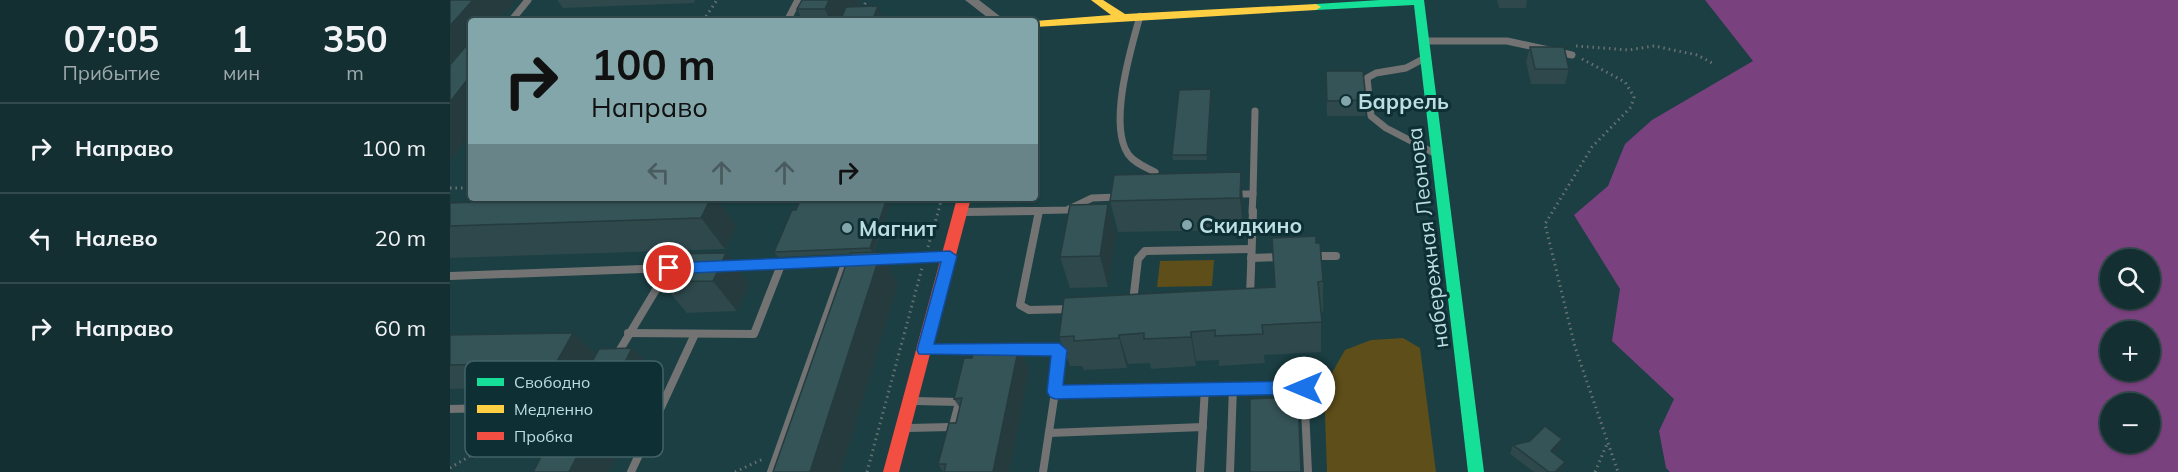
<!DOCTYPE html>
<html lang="ru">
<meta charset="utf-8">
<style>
body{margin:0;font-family:Mulish,sans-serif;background:#1d373a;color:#f1f3f6;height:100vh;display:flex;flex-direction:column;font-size:22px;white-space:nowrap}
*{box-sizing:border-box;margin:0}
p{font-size:20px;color:#9da9ac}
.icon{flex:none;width:33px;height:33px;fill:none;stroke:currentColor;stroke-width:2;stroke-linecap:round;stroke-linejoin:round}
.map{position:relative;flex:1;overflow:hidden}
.panel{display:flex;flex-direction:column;background:#142f32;width:450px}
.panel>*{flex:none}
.hud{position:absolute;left:18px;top:18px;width:570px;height:183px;border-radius:6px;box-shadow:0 2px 4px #0004,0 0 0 2px #334a4d;background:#82a6aa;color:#111;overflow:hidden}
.controls{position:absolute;left:1650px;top:249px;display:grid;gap:12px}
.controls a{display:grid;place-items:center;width:60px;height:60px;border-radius:50%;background:#142f32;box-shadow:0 2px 4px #0004,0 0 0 2px #334a4d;font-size:30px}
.pin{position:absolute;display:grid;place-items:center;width:51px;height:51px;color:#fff;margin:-26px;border:3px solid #fff;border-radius:50%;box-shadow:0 2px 6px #0007}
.me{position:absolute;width:66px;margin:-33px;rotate:270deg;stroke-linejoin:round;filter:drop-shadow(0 0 4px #0008)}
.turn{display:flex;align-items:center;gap:21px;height:126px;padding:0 24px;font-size:27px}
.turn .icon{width:78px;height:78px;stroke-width:2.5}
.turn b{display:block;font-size:42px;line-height:51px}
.lanes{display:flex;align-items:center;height:57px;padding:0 24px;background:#0003;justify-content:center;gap:30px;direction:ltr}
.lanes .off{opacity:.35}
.eta{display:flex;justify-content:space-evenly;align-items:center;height:102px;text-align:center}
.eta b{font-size:36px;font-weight:700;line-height:42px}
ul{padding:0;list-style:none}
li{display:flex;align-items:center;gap:18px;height:90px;padding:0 24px;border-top:2px solid #334a4d}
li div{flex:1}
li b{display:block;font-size:22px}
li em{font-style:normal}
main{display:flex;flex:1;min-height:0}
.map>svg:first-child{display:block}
.green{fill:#5e4e19}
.water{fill:#7a417f;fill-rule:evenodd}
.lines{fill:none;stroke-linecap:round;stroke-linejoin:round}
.path{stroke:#687172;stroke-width:3;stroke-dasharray:1.5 4;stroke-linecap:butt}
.lane-far1{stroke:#737373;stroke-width:7}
.lane{stroke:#737373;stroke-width:8}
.street{fill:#737373;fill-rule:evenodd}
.fast{fill:#16e098;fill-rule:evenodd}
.slow{fill:#ffcf43;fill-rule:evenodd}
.jam{fill:#f24e42;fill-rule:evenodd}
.wall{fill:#2e484c}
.shaded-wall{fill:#253b3e}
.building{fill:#355458;stroke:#253b3e;stroke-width:1.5}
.route{fill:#1a73e8;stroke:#114b97;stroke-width:1.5}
.poi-dot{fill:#82a6aa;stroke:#0e2f33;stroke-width:2}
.labels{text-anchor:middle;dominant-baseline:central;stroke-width:6;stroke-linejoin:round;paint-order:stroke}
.poi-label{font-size:21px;font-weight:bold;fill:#badee2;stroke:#0e2f33;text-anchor:start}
.street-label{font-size:21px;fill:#badee2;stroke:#0e2f33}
.key{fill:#0e2f33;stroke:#426468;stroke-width:1.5}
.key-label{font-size:16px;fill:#badee2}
</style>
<main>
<section class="panel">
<div class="eta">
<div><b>07:05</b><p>Прибытие</p></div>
<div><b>1</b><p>мин</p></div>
<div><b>350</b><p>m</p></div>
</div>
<ul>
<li><svg class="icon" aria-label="right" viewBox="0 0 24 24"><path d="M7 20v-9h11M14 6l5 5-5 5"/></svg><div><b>Направо</b></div><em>100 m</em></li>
<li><svg class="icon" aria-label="left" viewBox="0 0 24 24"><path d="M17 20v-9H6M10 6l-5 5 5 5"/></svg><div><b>Налево</b></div><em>20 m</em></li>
<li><svg class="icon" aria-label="right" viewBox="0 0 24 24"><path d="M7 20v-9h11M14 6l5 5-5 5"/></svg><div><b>Направо</b></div><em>60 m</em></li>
</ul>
</section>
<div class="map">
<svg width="1728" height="472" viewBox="0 0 1728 472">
<rect width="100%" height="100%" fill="#1b3f43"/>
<g class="green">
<polygon points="764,260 762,286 707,287 710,261"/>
<polygon points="953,338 970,348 986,472 877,472 874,387 895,350 921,340"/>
</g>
<path class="water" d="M1255,0H1728V472H1220L1216,468L1209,431L1224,399L1162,341L1170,289L1124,215L1158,186L1175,144L1202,120L1303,61ZM1660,260H1700V298H1660ZM1660,332H1700V370H1660ZM1660,404H1700V442H1660Z"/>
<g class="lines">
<g class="path">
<polyline points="412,9 417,0"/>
<polyline points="253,21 267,0"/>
<polyline points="1126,46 1179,50 1204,46 1247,55 1264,64"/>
<polyline points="1132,59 1175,82 1184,97 1181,107 1142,147 1095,224 1125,347 1168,472"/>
<polyline points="0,188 21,188"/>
<polyline points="478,247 492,198"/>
<polyline points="0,468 81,419"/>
<polyline points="285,472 313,459"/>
<polyline points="417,472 472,268"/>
<polyline points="1145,472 1157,444"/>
</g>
<g class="lane-far1">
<path d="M690,16C681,48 658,124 678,154C684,163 696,167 705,172"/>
<polyline points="61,21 78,0"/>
<polyline points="293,21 338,20"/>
<polyline points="337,21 348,0"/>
<polyline points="975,41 1057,41 1122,55"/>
<polyline points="975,58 956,68 926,73 917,78 921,116 936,128 984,153"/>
<polyline points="782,194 803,194 802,212"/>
<polyline points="803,194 805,111"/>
<polyline points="512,212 617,210 642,198 668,197"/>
</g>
<g class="lane">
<polyline points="589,211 570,305 579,310 623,309"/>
<polyline points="512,212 587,211"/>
<polyline points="862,256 886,256"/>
<polyline points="801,258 832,257"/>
<polyline points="426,260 495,257"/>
<polyline points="276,266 405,261"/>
<polyline points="0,276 219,268"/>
<polyline points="800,297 803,211"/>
<polyline points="683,302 688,259 695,251 801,249"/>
<polyline points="178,333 304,334 331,265"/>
<polyline points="477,350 534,350"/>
<polyline points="561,350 609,350 605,392"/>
<polyline points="165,358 219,268"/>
<polyline points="465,401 509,402"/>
<polyline points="0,409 129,406"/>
<polyline points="458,428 502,427"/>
<polyline points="501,433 511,395"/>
<polyline points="599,433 753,427"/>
<polyline points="181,472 245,334"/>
<polyline points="321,472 396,261"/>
<polyline points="593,472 605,392 854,388 858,472"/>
<polyline points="750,472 755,388"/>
<polyline points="780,472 783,387"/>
</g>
<polygon class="street" points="515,0 529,0 556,21 542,21"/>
<polygon class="fast" points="930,0 974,0 1034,472 1018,472 964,5 866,10 861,7 866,4"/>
<polygon class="slow" points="641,0 653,0 675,14 866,4 871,7 866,10 585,27 585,21 661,15"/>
<polygon class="jam" points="507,198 521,198 449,472 433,472"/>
</g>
<g class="wall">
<polygon points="107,0 245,0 244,3 113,8"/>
<polygon points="352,0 411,0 408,6 435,21 353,21 347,9"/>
<polygon points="1047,0 1077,0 1076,8 1049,8"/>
<polygon points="1080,47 1119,69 1115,84 1081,84 1076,62"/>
<polygon points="876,71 916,100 915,116 877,116"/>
<polygon points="761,89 762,94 757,160 723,160 722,155"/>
<polygon points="791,172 793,204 793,230 668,232 660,201"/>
<polygon points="149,198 266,198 286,226 275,249 0,258 0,203"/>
<polygon points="432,201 439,206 424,252 448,283 399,254 328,257 324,252"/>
<polygon points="658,204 666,235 658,287 620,288 610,257"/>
<polygon points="225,254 299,284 287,311 237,313 211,282"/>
<polygon points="873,281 873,312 871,312 871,352 814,355 815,363 769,366 769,360 746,361 746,366 701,369 700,363 678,364 677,368 634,370 632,366 620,366 609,337 825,287"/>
<polygon points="123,333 146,354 182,348 206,372 158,472 83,472 129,387 0,389 0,335"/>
<polygon points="569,346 579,370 559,472 493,472 488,464 506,423 510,408 504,399 522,358"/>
<polygon points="1112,439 1108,448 1103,453 1115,462 1110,472 1084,472 1060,454 1063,445"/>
</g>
<g class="shaded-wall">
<polygon points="23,0 66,0 48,21 21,21 21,54 0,80 0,26"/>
<polygon points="379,0 411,0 400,21 380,21 375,9"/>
<polygon points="428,6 435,21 422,21"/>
<polygon points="21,75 21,133 0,161 0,102"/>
<polygon points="761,89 762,94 757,160 757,155"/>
<polygon points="791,172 793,204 793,230 790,198"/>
<polygon points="261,198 266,198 286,226 275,249 251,218"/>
<polygon points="429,198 433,198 430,207 428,201"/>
<polygon points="436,201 439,206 423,253 420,248"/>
<polygon points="658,204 666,235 658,287 650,256"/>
<polygon points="431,252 448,283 391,472 360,472"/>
<polygon points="276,253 299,284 287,311 263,281"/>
<polygon points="741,332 746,361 746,366 741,337"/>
<polygon points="123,333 149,357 132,387 106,363"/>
<polygon points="669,335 678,364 677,368 669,338"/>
<polygon points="569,346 579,370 559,472 543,472"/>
<polygon points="182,348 206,372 158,472 119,472"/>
<polygon points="1112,439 1108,448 1097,460 1101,451"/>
<polygon points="1115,462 1110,472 1105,472"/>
</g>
<g class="building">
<polygon points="0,0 23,0 0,26"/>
<polygon points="352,0 379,0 375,9 347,9"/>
<polygon points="428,6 422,21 390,21 396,7"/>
<polygon points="15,47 21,47 21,75 0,102 0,65"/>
<polygon points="1080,47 1114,47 1119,69 1085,69"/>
<polygon points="876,71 913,71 916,100 877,101"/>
<polygon points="761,89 757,155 722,155 729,90"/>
<polygon points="791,172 790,198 660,201 664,175"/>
<polygon points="149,198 261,198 251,218 0,226 0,203"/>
<polygon points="351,198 429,198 428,201 436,201 420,248 324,252 342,210 346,210"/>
<polygon points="658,204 650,256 610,257 620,205"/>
<polygon points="866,236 866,243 870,243 873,281 868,282 872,322 812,325 813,334 765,336 765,330 741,332 741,337 694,339 694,333 669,335 669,338 624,341 624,336 609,337 614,298 825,287 822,238"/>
<polygon points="431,252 360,472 323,472 400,253"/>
<polygon points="276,253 263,281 211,282 225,254"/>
<polygon points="123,333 106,363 0,365 0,335"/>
<polygon points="569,346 543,472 494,472 496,464 488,464 499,423 506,423 512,398 504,399 514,358 522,358 524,347"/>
<polygon points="182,348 119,472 83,472 149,349"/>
<polygon points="848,397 851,472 800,472 800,399"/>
<polygon points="1095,426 1112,439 1101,451 1115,462 1105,472 1099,472 1063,445 1080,441"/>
</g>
<polygon class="route" points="500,251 507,256 484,344 609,343 617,350 613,385 854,381 862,388 854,394 605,399 600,397 597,392 601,356 469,354 467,350 491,262 219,274 212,268 219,263"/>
<g class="poi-dot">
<circle cx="896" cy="101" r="6"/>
<circle cx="737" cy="225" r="6"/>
<circle cx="397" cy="228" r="6"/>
</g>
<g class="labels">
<g class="poi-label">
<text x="908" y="101">Баррель</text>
<text x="749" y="225">Скидкино</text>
<text x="409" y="228">Магнит</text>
</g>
<g class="street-label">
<text transform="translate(977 238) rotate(-97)">набережная Леонова</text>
</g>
</g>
<rect x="15" y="361" width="198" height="96" rx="9" class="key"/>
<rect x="27" y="378" width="27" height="8" fill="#16e098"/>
<rect x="27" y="405" width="27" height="8" fill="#ffcf43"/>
<rect x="27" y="432" width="27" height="8" fill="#f24e42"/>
<g class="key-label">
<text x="64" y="388">Свободно</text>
<text x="64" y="415">Медленно</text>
<text x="64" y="442">Пробка</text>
</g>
</svg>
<div class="controls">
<a><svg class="icon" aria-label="search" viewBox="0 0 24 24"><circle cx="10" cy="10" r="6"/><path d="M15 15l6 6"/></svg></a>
<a>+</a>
<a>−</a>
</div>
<div class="pin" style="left:219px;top:268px;background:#d93025"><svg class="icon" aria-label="arrive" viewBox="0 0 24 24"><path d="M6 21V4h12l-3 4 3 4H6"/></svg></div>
<svg class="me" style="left:854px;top:388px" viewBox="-20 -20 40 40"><circle r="19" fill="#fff"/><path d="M0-13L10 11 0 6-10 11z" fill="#1a73e8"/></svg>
<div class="hud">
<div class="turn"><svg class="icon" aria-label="right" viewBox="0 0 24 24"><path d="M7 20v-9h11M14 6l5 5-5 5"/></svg><div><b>100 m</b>Направо</div></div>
<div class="lanes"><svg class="icon off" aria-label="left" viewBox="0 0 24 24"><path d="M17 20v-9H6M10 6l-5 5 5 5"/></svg><svg class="icon off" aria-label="ahead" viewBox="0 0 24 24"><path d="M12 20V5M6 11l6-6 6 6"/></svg><svg class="icon off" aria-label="ahead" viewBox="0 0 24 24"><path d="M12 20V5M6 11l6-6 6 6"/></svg><svg class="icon" aria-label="right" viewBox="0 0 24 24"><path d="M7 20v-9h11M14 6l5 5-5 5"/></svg></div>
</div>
</div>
</main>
